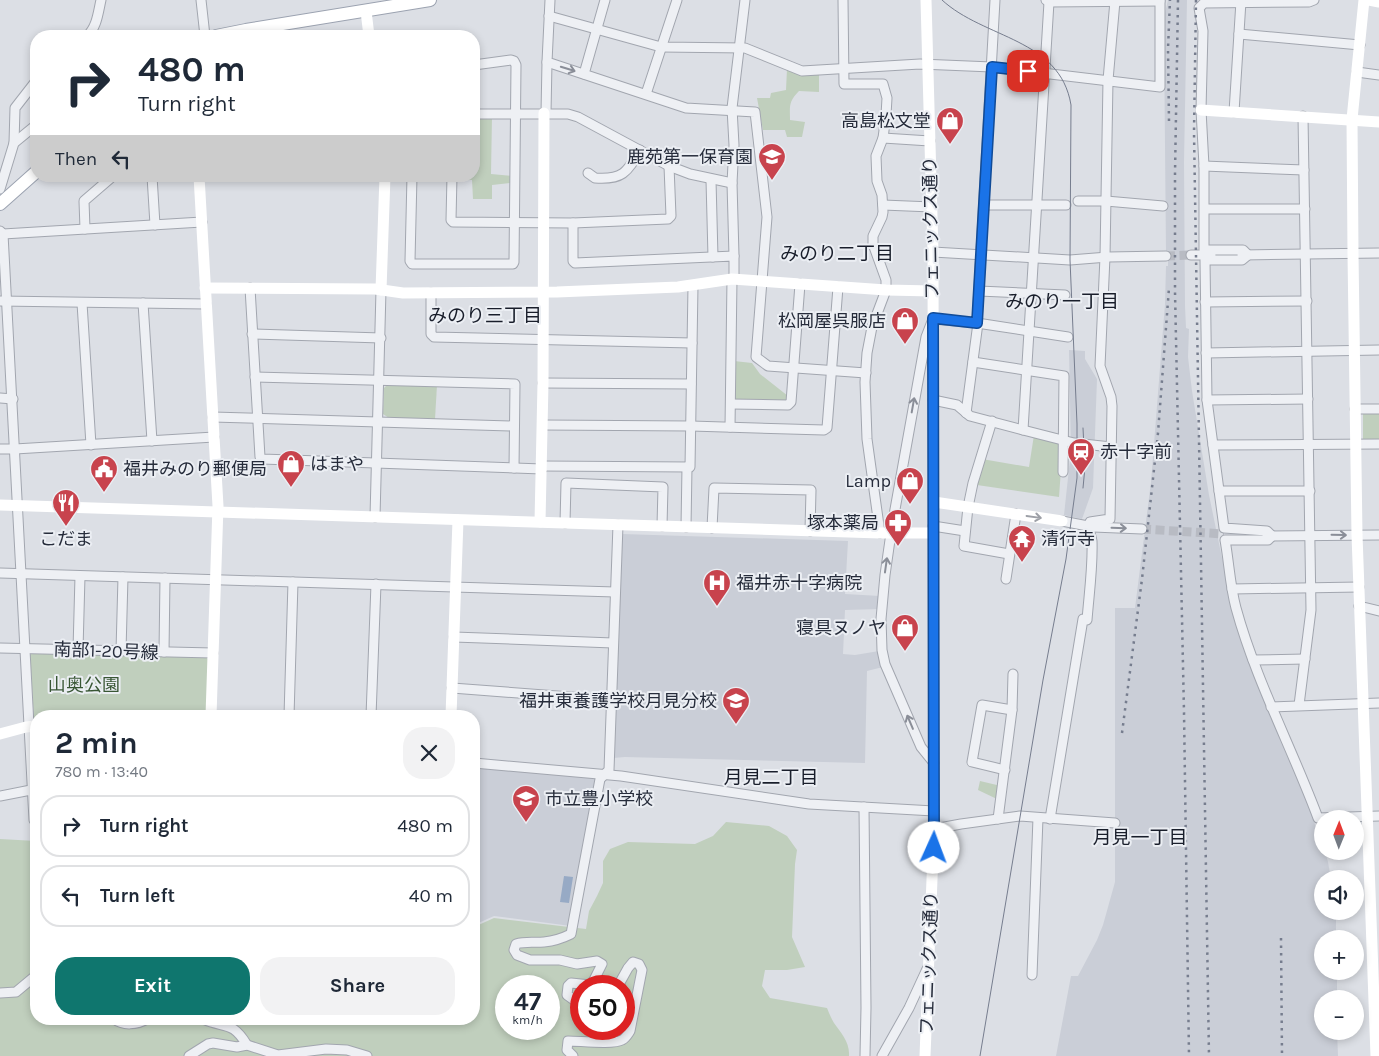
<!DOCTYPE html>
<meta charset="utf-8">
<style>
body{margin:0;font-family:Karla,"Noto Sans JP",sans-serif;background:#f2f2f3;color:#1f2937;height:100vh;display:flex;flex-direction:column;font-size:19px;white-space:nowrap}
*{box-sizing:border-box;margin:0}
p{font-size:16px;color:#747a83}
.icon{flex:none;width:28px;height:28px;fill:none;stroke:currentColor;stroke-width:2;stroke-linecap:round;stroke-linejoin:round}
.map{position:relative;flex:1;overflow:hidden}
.drawer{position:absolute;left:30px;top:710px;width:450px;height:315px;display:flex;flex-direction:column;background:#fff;border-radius:20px;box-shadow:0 2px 8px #0003}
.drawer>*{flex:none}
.top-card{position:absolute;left:30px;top:30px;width:450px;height:152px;border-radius:20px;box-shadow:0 2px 8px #0003;background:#fff;color:#1f2937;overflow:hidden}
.needle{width:32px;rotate:1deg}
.tools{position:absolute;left:1314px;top:810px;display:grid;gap:10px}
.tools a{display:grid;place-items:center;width:50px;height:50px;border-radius:50%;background:#fff;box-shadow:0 2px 8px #0003;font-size:25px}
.speed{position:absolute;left:495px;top:975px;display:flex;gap:10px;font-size:25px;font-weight:700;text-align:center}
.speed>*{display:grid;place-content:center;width:65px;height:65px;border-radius:50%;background:#fff;box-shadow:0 2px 8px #0003;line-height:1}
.speed small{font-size:12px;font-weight:400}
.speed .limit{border:8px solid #d22;background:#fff;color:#111}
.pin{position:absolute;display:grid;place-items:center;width:42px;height:42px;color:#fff;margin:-21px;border-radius:10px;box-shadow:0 2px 8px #0006}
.me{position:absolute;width:55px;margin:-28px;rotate:2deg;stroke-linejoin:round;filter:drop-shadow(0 0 4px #0008)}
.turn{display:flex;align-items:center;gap:18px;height:105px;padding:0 25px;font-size:22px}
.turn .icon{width:65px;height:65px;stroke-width:2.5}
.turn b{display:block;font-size:35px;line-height:42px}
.then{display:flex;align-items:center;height:48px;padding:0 25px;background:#0003;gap:10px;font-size:19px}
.round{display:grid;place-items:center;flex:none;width:52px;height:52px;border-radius:20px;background:#f2f2f3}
.head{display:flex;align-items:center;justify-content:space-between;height:85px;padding:0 25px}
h1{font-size:30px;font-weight:700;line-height:38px}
.cta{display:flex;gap:10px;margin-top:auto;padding:10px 25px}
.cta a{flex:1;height:58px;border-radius:20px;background:#0f766e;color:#fff;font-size:20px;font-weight:700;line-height:58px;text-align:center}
.cta a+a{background:#f2f2f3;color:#1f2937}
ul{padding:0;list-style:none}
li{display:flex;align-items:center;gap:15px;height:62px;margin:0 10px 8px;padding:0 15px;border:2px solid #e0e1e3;border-radius:20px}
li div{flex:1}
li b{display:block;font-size:19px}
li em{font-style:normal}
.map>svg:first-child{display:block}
.built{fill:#caced7}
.green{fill:#c0cfbd;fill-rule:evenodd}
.water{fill:#97aac5}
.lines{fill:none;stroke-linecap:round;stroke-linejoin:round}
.street-tunnel{stroke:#b8bbc3;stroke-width:9;stroke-dasharray:9 4.5;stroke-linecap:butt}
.street-casing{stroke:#a2a6af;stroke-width:11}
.primary-casing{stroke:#9ba2b0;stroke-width:14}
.street{stroke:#eef0f4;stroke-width:9}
.secondary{stroke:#fff;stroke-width:11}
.primary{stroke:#fff;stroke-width:12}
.tram{stroke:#767d8e;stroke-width:1}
.rail{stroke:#767d8e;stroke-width:2.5;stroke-dasharray:2.5 5;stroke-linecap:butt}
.oneway{stroke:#8a8e98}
.oneway2{stroke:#9da0a7}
.route-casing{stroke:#114b97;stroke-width:12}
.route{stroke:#1a73e8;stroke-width:9}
.labels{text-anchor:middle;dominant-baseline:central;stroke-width:4;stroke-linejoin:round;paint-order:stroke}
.poi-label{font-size:18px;fill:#262c3b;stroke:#ebeef3;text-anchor:end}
.street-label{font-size:18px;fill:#262c3b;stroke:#ebeef3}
.park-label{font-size:18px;fill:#385634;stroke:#ebeef3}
.neighbourhood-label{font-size:19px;fill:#191e2b;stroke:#ebeef3}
</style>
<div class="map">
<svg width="1379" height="1056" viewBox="0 0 1379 1056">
<rect width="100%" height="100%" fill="#dcdfe5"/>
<g class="built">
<polygon points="1168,0 1187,0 1184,162 1185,306 1186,328 1189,329 1188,357 1192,391 1209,495 1222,558 1315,821 1314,822 1322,843 1322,851 1325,851 1328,862 1331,879 1322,879 1322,911 1336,911 1336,939 1322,939 1322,971 1337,971 1337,999 1322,999 1322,1031 1337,1031 1338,1056 1056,1056 1071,976 1078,976 1097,940 1103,925 1115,882 1115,608 1135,608 1151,482 1165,304 1166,266 1168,266 1168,252 1166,252 1164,37 1165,13"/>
<polygon points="1069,350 1085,351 1085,359 1097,379 1093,488 1082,519 1064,515 1071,450"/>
<polygon points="622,534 848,541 845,594 880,596 880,609 845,610 843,654 855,655 879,651 883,667 867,671 865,763 625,757 613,758"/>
<polygon points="474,767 595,777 597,781 571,926 494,916 474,925"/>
</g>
<g class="green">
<path d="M787,69L819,74V92L799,91C788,102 790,107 790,120L805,122L802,137H787L785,130H763L757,98H770L771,93L786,90Z"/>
<polygon points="492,116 491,174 512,176 510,183 492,185 492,199 473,199 472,180 455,180 455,176 474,176 474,117"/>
<polygon points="734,361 752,363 760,374 788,396 788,400 784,403 736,402 733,398"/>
<polygon points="388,384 437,385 435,419 389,418 383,414 384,388"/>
<rect x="1363" y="412" width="16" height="29"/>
<polygon points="1034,435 1063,441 1059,497 977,485 982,459 1029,467"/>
<polygon points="33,652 205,657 209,660 207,716 36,716 36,722 34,720 30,655"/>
<polygon points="980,781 1001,786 999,800 978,790"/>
<path d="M726,822L769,826L787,836L797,850L795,864L792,937L805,967L787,970H765L762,986L770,998L827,1008C829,1013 831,1018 834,1023C841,1033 850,1042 849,1056H0V839L36,841V1019H474V927L494,918L586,929L589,911L597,896L603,883V861L610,849L628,842L695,844L713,836ZM506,986H549V1029H506ZM581,986H624V1029H581Z"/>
</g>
<polygon class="water" points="564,876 573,877 569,903 560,902"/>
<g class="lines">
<g class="street-tunnel">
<polyline points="1166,256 1191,255"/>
<polyline points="1142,529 1224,534"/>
</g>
<defs>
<g id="street">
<polyline points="201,0 205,36"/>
<polyline points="550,0 547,62 686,108 755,112 767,217 756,357 768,366 866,373"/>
<polyline points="843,0 844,84 883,84 887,98 886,115 883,138 876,156 877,181 882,195 883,212 882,217 873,236 873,244 886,280 886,290 872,327 867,353 865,382 867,439 880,533"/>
<polyline points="1046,0 1049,2 1160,1"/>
<polyline points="549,16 661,47 745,48 802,71 920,64 992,67 1160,87 1160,0"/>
<polyline points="1239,34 1360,45"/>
<path d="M87,36C97,27 98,13 101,0"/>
<polyline points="1357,72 1379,75"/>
<polyline points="584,74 605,0"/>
<polyline points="646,94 677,0"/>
<polyline points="1234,112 1241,1"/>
<polyline points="546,113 547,62"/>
<polyline points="474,114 568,114 578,117 669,166 690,174 732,183"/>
<polyline points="883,138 930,141"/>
<polyline points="14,143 15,108 36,81"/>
<polyline points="1204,166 1304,170"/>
<path d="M588,173L595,178C622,180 627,173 640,150"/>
<polyline points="152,176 155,225"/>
<polyline points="412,176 410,261 412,264 513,264 514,262 516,65 514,61 511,60 474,65"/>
<polyline points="452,176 451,220 453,222 573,223 668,219 671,216 669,166"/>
<polyline points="711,180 713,257"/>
<polyline points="0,189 14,143 36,125"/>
<polyline points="1078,201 1106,201 1163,206"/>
<polyline points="883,205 932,207"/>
<polyline points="984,205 1066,205"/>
<polyline points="1205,209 1305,209"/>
<polyline points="573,223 573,261 575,263 734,256 734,279"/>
<polyline points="85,229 84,201 113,176"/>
<polyline points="0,231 3,234 202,222"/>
<polyline points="3,234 34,820 36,823"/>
<polyline points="933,252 1070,260 1108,257 1166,256"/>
<polyline points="1191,255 1211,255"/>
<polyline points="1242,255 1379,253"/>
<polyline points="734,256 732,183 734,145 732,108 745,0"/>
<polyline points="250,288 260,457 262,459 542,469"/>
<polyline points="979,291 1065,295"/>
<polyline points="431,293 431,334 434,337 692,343"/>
<polyline points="0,301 206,304"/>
<polyline points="1205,302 1307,301"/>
<polyline points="82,303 91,445"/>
<polyline points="143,303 152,441"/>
<polyline points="977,323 995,0"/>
<polyline points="252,334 381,338"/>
<polyline points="1206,353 1379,350"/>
<polyline points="973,362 1064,376 1063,472"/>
<polyline points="255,377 515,384 514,468"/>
<polyline points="543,383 691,384"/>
<polyline points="0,398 13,399"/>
<polyline points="933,400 957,405 970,416 1023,430 1074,443 1111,447"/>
<polyline points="1207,400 1308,399"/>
<polyline points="731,404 788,405 791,402 800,284"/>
<polyline points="1355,409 1379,409"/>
<polyline points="966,413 978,323"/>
<polyline points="213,417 514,426"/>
<polyline points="992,421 973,483 968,507 964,546 1009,554"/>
<polyline points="543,425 691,426 824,430 827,428 838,287"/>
<polyline points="730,427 732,279"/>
<polyline points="1023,430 1049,2"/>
<polyline points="1213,445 1379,444"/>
<polyline points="0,449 15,449 214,437"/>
<polyline points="542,466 690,467 693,286"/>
<polyline points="1219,491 1310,491"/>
<polyline points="375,517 381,290"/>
<polyline points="1062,521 1093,527 1142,529"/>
<polyline points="565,523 566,483 663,487 662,526"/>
<polyline points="933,526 965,531"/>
<polyline points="686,527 687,467"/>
<polyline points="712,528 714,488 811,490 810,531"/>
<polyline points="1267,536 1379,535"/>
<polyline points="1272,536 1267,531 1224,528 1207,400 1205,260 1242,260 1248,255 1243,250 1204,250 1204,166 1201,110 1203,31 1199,8 1204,3 1309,2 1314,0"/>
<path d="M1272,536L1268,540H1225C1229,562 1230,586 1236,608C1256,681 1292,748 1318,818L1379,816"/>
<polyline points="0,573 615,592"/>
<polyline points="1006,579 1016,514"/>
<polyline points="1232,589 1359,587"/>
<polyline points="1359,606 1379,611"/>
<polyline points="454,637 613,643"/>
<polyline points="0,648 213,653"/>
<polyline points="78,650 80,576"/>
<polyline points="121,651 123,577"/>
<polyline points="164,652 165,578"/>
<polyline points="1253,660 1305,659"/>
<polyline points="452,688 611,700"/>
<polyline points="1299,705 1311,610 1303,116"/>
<polyline points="1271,707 1379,703"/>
<polyline points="289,716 293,582"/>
<polyline points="371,716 376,584"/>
<polyline points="474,763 621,776 809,804 934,811"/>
<polyline points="934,763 921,747 885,664 882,650 881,619 885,575 892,526 926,337 933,319 977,323 1068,337"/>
<polyline points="1005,770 972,762 982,705 1012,710"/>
<polyline points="0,796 36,789"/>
<polyline points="864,807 866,1008 865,1056"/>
<polyline points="998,819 1012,710 1013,674"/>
<path d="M1050,819L1083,619L1087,620C1089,594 1093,567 1092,541C1091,534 1087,529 1090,522L1110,519L1112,406L1111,397L1100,366L1105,257L1108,80L1115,1"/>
<polyline points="934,829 961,824 1020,816 1115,823"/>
<polyline points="1032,975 1038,818"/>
<polyline points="0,993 16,992 34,977 36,977"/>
<path d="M581,1005L567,995L568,986L571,983L590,985L594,980L602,964L597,961L577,964L560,960H530L517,955L514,950L516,944C526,941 534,943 544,942C554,941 563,938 571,934L600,779L609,770L618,525"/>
<path d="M114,1019C123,1026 137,1025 147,1019"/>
<path d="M203,1019C225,1029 232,1020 247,1045"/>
<polyline points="189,1056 208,1044 213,1043 237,1047 247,1045 278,1055 326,1049 347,1050 367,1056"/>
<path d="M573,1056L567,1050L568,1041C580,1041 613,1045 622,1040C626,1038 628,1034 630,1031L642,970L639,964L633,962L628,968L618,986"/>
<polyline points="882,1056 909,1008 927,969"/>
</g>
<g id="primary">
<polyline points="216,36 246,30 430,0"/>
<polyline points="0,204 36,172"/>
</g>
</defs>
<use href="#street" class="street-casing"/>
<use href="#primary" class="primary-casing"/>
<use href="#street" class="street"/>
<g class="secondary">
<polyline points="1364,0 1352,119 1353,254 1357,535 1376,1056"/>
<polyline points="1369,0 1379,2"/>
<polyline points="366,11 369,36"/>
<polyline points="1201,110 1379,122"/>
<polyline points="199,176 218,506 211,716"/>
<polyline points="205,288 375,289 403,293 557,292 678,287 732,279 886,290 933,291"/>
<polyline points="381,290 385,176"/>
<polyline points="934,502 1062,521"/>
<polyline points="0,505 880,533 933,533"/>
<polyline points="540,522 543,383 544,113"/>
<polyline points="451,716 458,520"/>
<polyline points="0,734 26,727 36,726"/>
<polyline points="925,1056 934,829 933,252 926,0"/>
</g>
<use href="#primary" class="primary"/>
<g class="tram">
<path d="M942,0C984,39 1060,38 1071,105L1070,260L1077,424V478L1066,559L1043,680L980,1056"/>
<polyline points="1083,488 1085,467 1083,428"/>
</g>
<g class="rail">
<polyline points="1178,0 1175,173 1175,292 1184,712 1189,1056"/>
<polyline points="1196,0 1194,132 1209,1056"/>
<polyline points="1169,121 1168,49 1170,0"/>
<polyline points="1122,733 1142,579 1158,433 1169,288"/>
<polyline points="1281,938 1282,1056"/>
</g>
</g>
<defs><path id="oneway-shaft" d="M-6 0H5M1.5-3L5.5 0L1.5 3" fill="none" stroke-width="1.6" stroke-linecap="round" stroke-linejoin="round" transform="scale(1.25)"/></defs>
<g class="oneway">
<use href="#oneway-shaft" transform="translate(568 69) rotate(17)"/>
<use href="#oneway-shaft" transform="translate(913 405) rotate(-80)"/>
<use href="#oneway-shaft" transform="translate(1119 528) rotate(2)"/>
<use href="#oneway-shaft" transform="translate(1339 535) rotate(1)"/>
<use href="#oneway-shaft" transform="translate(886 565) rotate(-82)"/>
<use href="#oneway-shaft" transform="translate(910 722) rotate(-113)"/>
</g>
<use class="oneway2" href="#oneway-shaft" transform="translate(1034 517) rotate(8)"/>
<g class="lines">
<defs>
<polyline id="route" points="934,848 933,318 977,323 992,67 1028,71"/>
</defs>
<use href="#route" class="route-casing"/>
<use href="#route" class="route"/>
</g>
<defs>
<symbol id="shop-pin" viewBox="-11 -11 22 30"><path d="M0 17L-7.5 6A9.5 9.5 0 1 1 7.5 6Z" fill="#c8434d" stroke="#ebeef3"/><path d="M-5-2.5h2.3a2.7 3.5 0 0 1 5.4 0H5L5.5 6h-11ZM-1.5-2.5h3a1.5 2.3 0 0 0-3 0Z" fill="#fff"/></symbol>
<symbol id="school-pin" viewBox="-11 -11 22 30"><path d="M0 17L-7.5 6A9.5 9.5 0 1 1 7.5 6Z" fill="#c8434d" stroke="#ebeef3"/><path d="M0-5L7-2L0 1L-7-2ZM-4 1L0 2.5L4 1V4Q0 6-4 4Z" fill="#fff"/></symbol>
<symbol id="station-pin" viewBox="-11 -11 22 30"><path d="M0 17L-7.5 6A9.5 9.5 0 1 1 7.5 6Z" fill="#c8434d" stroke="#ebeef3"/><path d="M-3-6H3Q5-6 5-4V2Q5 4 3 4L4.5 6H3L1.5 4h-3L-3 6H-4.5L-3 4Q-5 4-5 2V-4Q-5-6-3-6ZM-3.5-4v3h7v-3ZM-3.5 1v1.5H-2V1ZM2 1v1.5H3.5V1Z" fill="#fff"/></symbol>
<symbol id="civic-pin" viewBox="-11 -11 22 30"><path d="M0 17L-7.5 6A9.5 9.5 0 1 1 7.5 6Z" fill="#c8434d" stroke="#ebeef3"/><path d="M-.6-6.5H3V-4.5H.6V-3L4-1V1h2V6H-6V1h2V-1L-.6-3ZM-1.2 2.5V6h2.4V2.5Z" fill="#fff"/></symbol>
<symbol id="restaurant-pin" viewBox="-11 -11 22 30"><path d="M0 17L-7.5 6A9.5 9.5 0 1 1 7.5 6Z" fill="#c8434d" stroke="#ebeef3"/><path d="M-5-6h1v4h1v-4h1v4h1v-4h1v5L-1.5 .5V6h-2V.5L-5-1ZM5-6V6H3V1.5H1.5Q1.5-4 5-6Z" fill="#fff"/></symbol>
<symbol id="pharmacy-pin" viewBox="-11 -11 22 30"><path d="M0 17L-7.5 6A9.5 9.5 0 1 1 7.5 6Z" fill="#c8434d" stroke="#ebeef3"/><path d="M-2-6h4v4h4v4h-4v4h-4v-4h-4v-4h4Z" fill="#fff"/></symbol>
<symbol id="temple-pin" viewBox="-11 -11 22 30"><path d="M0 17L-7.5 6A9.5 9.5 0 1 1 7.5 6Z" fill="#c8434d" stroke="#ebeef3"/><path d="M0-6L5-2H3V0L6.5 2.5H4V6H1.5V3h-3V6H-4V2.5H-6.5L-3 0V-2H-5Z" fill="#fff"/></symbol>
<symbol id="hospital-pin" viewBox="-11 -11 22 30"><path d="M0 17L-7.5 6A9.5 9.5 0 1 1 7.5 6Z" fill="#c8434d" stroke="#ebeef3"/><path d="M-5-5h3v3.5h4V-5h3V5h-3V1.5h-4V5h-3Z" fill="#fff"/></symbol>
</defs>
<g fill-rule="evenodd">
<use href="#shop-pin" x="934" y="105" width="32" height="43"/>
<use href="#school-pin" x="756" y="141" width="32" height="43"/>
<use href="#shop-pin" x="889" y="305" width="32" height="43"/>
<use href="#station-pin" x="1065" y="436" width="32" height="43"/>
<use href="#shop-pin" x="275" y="448" width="32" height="43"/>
<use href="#civic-pin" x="88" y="453" width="32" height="43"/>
<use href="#shop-pin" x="894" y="465" width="32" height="43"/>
<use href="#restaurant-pin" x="50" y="487" width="32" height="43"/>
<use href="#pharmacy-pin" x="882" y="507" width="32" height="43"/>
<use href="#temple-pin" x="1006" y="523" width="32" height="43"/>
<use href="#hospital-pin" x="701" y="567" width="32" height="43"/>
<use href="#shop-pin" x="889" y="612" width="32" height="43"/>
<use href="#school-pin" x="720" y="685" width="32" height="43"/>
<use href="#school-pin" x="510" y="783" width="32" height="43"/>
</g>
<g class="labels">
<g class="poi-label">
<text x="931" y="121">高島松文堂</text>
<text x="753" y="157">鹿苑第一保育園</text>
<text x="886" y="321">松岡屋呉服店</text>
<text x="1100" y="452" text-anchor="start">赤十字前</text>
<text x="310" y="464" text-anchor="start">はまや</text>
<text x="123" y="469" text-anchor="start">福井みのり郵便局</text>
<text x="891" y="481">Lamp</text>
<text x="879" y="523">塚本薬局</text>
<text x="66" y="539" text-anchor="middle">こだま</text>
<text x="1041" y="539" text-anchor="start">清行寺</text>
<text x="736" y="583" text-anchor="start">福井赤十字病院</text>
<text x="886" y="628">寝具ヌノヤ</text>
<text x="717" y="701">福井東養護学校月見分校</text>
<text x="545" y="799" text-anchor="start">市立豊小学校</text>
</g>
<g class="street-label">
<text transform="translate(931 228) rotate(-91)">フェニックス通り</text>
<text transform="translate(106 651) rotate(2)">南部1-20号線</text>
<text transform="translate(929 963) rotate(-88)">フェニックス通り</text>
</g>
<g class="park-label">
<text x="84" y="685">山奥公園</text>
</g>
<g class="neighbourhood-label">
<text x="837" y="254">みのり二丁目</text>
<text x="1062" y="302">みのり一丁目</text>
<text x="485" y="316">みのり三丁目</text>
<text x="771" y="778">月見二丁目</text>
<text x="1140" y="838">月見一丁目</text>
</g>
</g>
</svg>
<div class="tools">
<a><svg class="needle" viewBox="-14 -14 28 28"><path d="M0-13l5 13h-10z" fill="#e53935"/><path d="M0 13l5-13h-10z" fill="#747a83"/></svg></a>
<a><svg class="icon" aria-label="sound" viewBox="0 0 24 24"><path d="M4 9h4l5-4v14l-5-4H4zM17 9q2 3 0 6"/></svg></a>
<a>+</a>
<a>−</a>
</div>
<div class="speed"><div>47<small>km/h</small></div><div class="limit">50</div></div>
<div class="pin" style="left:1028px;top:71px;background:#d93025"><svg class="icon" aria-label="arrive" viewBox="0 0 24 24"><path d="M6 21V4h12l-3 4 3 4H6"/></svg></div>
<svg class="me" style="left:934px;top:848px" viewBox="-20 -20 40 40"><circle r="19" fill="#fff"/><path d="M0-13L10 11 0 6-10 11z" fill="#1a73e8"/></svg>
<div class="top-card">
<div class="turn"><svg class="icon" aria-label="right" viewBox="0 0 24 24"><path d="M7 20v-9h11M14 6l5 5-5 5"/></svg><div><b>480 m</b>Turn right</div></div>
<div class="then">Then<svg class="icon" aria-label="left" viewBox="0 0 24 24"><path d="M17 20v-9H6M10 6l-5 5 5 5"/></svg></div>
</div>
<section class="drawer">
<div class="head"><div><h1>2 min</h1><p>780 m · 13:40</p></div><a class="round"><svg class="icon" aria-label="close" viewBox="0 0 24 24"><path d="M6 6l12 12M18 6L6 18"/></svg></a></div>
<ul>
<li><svg class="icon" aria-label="right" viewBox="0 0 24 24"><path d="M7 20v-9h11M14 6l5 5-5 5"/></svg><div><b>Turn right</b></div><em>480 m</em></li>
<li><svg class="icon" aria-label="left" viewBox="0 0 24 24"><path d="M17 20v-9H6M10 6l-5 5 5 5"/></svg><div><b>Turn left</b></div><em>40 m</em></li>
</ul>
<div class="cta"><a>Exit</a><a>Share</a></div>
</section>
</div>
